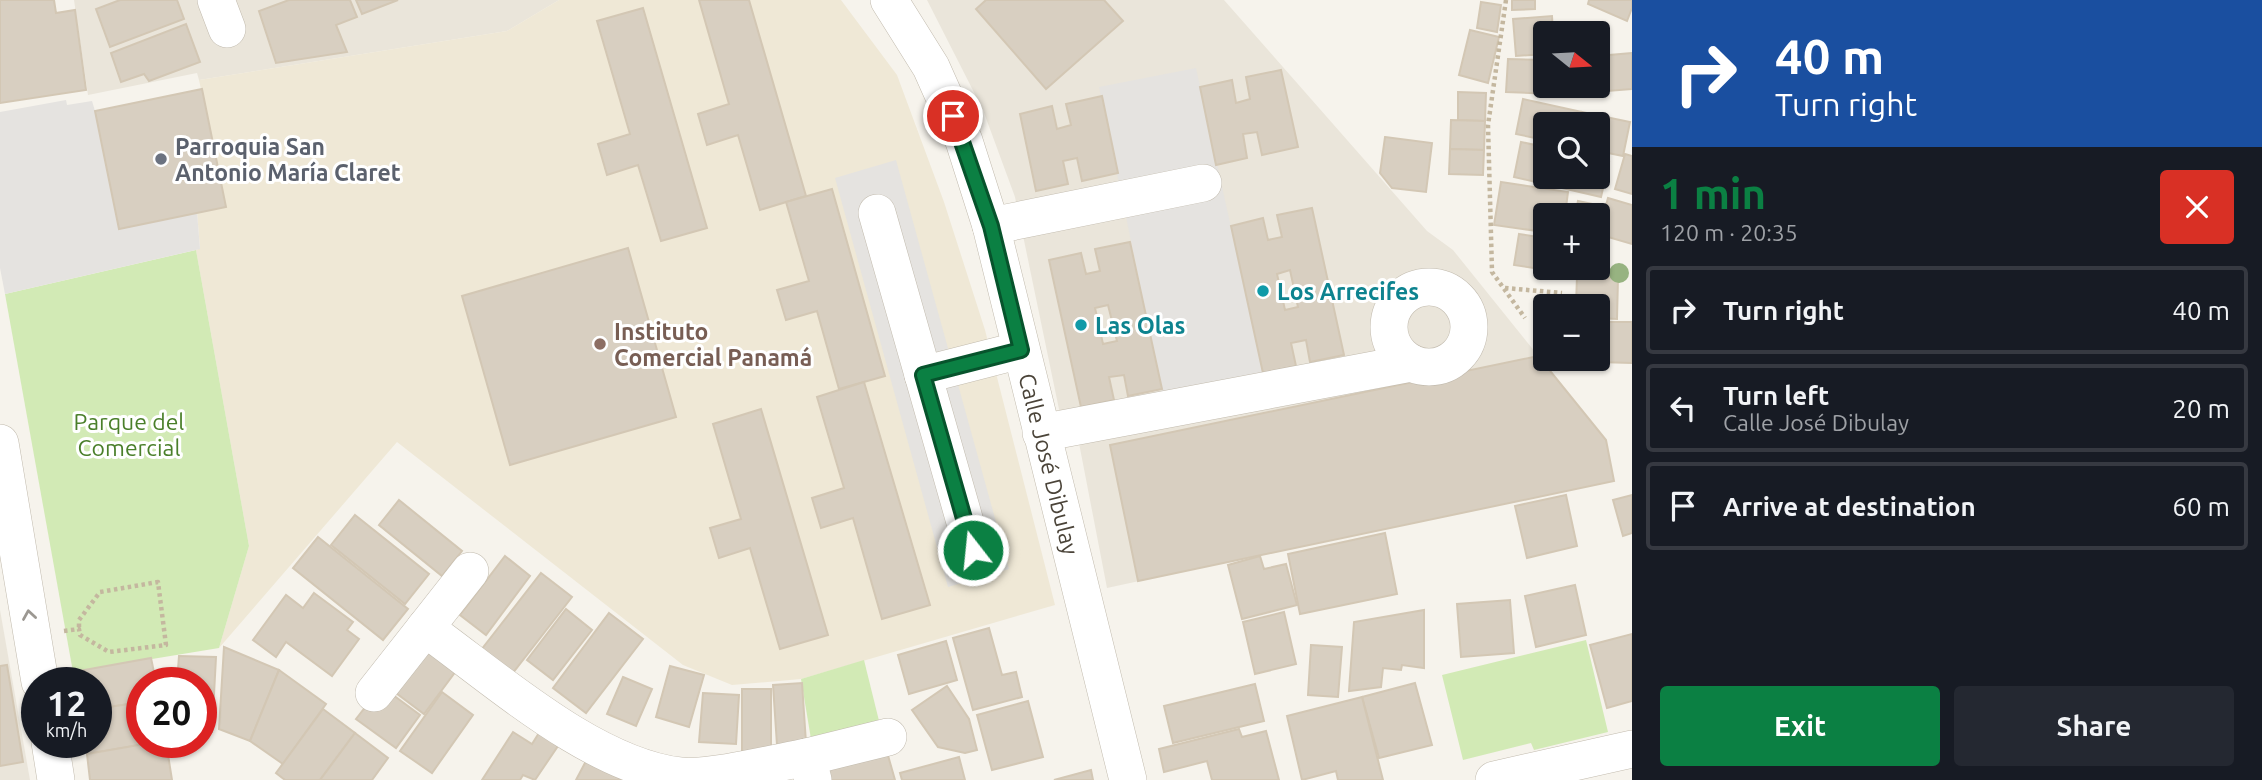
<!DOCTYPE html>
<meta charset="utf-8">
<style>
body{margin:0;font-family:Ubuntu,sans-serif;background:#242831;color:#f1f3f6;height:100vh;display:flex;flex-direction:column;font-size:26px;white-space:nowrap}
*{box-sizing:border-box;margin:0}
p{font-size:23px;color:#9ea1a6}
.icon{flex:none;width:38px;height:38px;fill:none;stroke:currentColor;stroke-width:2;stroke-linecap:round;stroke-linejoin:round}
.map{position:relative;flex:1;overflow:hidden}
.panel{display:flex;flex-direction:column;background:#171b24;width:630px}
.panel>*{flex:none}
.hud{background:#1a4fa0;color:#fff;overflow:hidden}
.needle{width:46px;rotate:108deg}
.controls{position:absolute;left:1533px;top:21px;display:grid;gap:14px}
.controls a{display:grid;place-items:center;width:77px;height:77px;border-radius:7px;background:#171b24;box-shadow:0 2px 5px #0004;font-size:35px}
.speed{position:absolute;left:21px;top:667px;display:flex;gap:14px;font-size:35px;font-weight:700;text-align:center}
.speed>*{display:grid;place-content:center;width:91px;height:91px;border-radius:50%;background:#171b24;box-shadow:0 2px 5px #0004;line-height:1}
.speed small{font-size:18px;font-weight:400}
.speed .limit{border:10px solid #d22;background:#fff;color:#111}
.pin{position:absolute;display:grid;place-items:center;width:60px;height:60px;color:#fff;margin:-30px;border:4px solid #fff;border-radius:50%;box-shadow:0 2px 7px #0007}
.me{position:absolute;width:77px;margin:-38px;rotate:344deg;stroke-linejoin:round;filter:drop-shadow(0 0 5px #0008)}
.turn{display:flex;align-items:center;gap:24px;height:147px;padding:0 28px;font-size:32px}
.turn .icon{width:91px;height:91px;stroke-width:2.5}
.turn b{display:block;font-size:49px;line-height:60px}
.round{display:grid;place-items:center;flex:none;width:74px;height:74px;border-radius:7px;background:#242831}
.summary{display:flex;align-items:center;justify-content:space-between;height:119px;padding:0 28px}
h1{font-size:42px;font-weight:700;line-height:52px;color:#0b8043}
.action{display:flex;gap:14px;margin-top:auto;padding:14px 28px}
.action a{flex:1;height:80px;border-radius:7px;background:#0b8043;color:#fff;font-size:28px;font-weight:700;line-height:80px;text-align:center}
.action a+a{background:#242831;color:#f1f3f6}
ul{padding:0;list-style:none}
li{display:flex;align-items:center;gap:21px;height:88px;margin:0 14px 10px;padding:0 14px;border:4px solid #363941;border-radius:7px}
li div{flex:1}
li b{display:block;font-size:26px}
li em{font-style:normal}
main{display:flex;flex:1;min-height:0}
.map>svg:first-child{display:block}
.residential{fill:#eae5da}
.education{fill:#efe8d6}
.green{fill:#d2eab5}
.parking{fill:#e5e3e0}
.building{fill:#d8cfc1;stroke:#d3c7b4;stroke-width:2;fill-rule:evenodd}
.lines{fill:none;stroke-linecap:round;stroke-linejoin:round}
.minor-casing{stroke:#c2bbae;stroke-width:38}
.path{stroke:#c4b79f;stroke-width:4.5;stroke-dasharray:3.5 3.5;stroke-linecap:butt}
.minor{stroke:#fff;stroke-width:37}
.tree{fill:#97b381}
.oneway{stroke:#9c9892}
.route-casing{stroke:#07532c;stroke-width:18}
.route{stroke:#0b8043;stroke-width:12}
.worship-dot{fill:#6b7280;stroke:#fff;stroke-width:2.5}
.culture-dot{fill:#0f9aa8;stroke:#fff;stroke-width:2.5}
.education-dot{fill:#8d6e63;stroke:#fff;stroke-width:2.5}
.labels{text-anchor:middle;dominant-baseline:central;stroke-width:6;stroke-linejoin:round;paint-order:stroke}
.worship-label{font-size:23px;font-weight:bold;fill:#5b616d;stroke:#fff;text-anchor:start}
.culture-label{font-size:23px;font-weight:bold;fill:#0d838f;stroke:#fff;text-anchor:start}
.education-label{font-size:23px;font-weight:bold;fill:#785e54;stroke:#fff;text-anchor:start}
.park-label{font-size:23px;fill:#4a7f2a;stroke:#fff}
.street-label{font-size:23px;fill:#4b4439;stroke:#fff}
</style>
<main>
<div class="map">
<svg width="1632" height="780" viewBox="0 0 1632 780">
<rect width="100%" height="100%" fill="#f6f3ec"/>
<g class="residential">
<polygon points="74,0 559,0 507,31 199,80 197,73 88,95"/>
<polygon points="927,0 1224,0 1427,231 1453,250 1606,440 1394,526 1107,588 1073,412 1060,414 1015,197 983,110"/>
<polygon points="0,610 30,780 0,780"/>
</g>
<polygon class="education" points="559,0 841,0 897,75 944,202 985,330 1055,605 801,679 732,685 683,665 397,442 219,648 249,546 196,250 200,248 197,212 226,206 199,80 507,31"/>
<g class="green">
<polygon points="196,250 249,546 219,648 73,672 5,294"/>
<polygon points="1586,640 1608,732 1534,750 1531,743 1463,760 1442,675"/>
<polygon points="864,660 881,729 812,745 801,679"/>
</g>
<g class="parking">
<polygon points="1196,68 1263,373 1163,395 1099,87"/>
<polygon points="66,100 67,105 92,101 95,111 197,212 200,249 5,294 0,268 0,112"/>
<polygon points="896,160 1009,569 948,587 835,178"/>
</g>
<g class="building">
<polygon points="0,0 54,0 56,13 75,10 86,90 0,103"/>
<polygon points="120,0 177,0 184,19 110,47 96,9"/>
<polygon points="289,0 350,0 357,17 336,25 347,52 276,63 259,11"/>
<polygon points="356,0 398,0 362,14"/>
<polygon points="699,0 749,0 806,196 760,210 738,135 707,145 698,114 729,104"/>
<polygon points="986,0 1104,0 1123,21 1046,89 976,9"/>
<polygon points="1512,0 1535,0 1535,9 1512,10"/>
<polygon points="1589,0 1632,0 1632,8 1627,21 1588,4"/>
<polygon points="1481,2 1501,5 1497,32 1477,28"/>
<polygon points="643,8 707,228 661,241 638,165 607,175 598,144 630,134 597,21"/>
<polygon points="1552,16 1553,33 1545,33 1545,54 1516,56 1513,19"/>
<polygon points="186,24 200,62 149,81 144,74 121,82 111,53"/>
<polygon points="1470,30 1499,37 1488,83 1459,75"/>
<polygon points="1632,53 1632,89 1583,93 1583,86 1598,86 1598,56"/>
<polygon points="1508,59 1545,60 1545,86 1575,86 1575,95 1506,92"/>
<polygon points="1281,70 1298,147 1262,155 1257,132 1243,134 1247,158 1216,165 1200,87 1232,80 1236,103 1250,99 1246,77"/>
<polygon points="202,89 226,207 119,229 95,111"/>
<polygon points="1458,92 1486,93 1485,121 1458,120"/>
<polygon points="1102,96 1118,173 1082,181 1077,158 1063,161 1068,184 1036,191 1020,114 1052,106 1057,129 1071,125 1066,104"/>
<polygon points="1523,99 1582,112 1580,124 1545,124 1545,140 1516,134"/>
<polygon points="1582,112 1630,122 1623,156 1598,151 1598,124 1580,124"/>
<polygon points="1451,120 1485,121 1484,150 1450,149"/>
<polygon points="1385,137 1432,143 1426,192 1392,188 1380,173"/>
<polygon points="1521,142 1545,147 1545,177 1598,177 1598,159 1609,162 1601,197 1514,177"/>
<polygon points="1450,149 1484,150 1483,175 1449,174"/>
<polygon points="1625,154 1632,156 1632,194 1615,189"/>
<polygon points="1501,182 1568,192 1565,215 1545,215 1545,232 1494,225"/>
<polygon points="832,189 885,376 839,389 817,311 786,320 777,290 809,281 786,202"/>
<polygon points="1608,198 1632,205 1632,244 1598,234"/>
<polygon points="1578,201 1602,206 1598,222 1598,215 1575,215"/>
<path d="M1312,208L1344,355L1310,362L1306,340L1291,343L1296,366L1263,373L1231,226L1263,218L1268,240L1282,237L1277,215ZM1290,270L1298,307L1285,310L1277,274Z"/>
<polygon points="1519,234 1545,238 1545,268 1561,268 1560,272 1514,265"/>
<path d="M1130,242L1162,389L1128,396L1124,375L1109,377L1114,400L1081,407L1049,260L1081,253L1086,274L1100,271L1095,249ZM1108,305L1117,341L1103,344L1095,308Z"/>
<polygon points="628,248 676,417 510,465 462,296"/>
<polygon points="1577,276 1618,278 1617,319 1598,318 1598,306 1576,306"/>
<polygon points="1540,316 1545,316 1545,355 1539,354"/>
<polygon points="1599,322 1632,322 1632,363 1599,362"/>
<polygon points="1538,356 1606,440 1614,481 1138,581 1110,445"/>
<polygon points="864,382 930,605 882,619 853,518 821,528 812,498 844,488 817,397"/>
<polygon points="761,409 828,635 780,649 750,548 719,558 710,528 741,519 713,424"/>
<polygon points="1566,495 1577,546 1527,558 1515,506"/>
<polygon points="1632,495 1632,533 1623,536 1613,500"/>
<polygon points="399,500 462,551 442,576 379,525"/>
<polygon points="355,515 429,574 405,604 331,545"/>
<polygon points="1385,533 1397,594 1300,614 1288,554"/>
<polygon points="318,537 408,609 383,640 293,568"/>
<polygon points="505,556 530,576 486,635 460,615"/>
<polygon points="1260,556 1264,569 1286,564 1297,605 1242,619 1228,565"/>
<polygon points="541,573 572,597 512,674 481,650"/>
<polygon points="1575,585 1586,635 1536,647 1525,596"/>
<polygon points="314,593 353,622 347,630 359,639 332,676 286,642 276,657 253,640 286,595 303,608"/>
<polygon points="1510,600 1514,653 1461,657 1457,604"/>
<polygon points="566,609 592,630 553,680 527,660"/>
<polygon points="1424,610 1424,668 1402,665 1401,670 1383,668 1381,687 1349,691 1354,622"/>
<polygon points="1284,612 1296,664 1255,674 1243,622"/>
<polygon points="609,613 643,639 586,713 553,688"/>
<polygon points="989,628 1002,675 1016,672 1022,697 973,710 953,638"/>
<polygon points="1632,634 1632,701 1607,708 1590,645"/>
<polygon points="946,641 957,680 909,694 898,655"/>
<polygon points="427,643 459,667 424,714 392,690"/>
<polygon points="1311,645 1342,647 1338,697 1308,695"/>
<polygon points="224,647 279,670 250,741 219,729"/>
<polygon points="179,656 216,657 212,732 201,732 201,682 177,682"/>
<polygon points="151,658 156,682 142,682 142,702 96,709 96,682 75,682 73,672"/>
<polygon points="7,665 23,762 0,766 0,666"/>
<polygon points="670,666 704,675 689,727 656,717"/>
<polygon points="279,670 326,704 283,764 250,741"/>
<polygon points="623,677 652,689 636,726 607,714"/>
<polygon points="802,683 806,743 777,745 773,685"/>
<polygon points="1415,683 1432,745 1379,758 1362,697"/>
<polygon points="1255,684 1264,721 1173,743 1164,706"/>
<polygon points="947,686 969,719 977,750 965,753 938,747 912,710"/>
<rect x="742" y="689" width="29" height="65"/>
<polygon points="389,692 420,715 396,748 356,719 370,701"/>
<polygon points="442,692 473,715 432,773 400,751"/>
<polygon points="703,693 739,695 736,744 699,742"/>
<polygon points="1362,697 1383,780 1338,780 1336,771 1302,780 1287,716"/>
<polygon points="1028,701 1043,757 992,770 977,715"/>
<polygon points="142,702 142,742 156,742 87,754 84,742 96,742 96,709"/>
<polygon points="323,709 355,733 320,780 285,780 276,773"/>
<polygon points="1239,729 1242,737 1266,731 1279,780 1212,780 1207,761 1164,772 1159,749"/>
<polygon points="513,732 532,744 539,733 558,746 535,780 523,775 520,780 482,780"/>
<polygon points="355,733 388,758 372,780 320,780"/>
<polygon points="156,742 166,742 172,780 90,780 87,754"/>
<polygon points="885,745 895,780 824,780 820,763"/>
<polygon points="959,757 965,780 902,780 900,773"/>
<polygon points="586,761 623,780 576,780"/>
<polygon points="1091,770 1093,780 1054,780"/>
</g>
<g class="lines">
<defs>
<g id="minor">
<polyline points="216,0 227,29"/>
<polyline points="889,0 931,67 964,141 991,226 1128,780"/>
<polyline points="877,213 973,550"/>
<polyline points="991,226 1203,183"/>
<circle cx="1429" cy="327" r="40"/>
<polyline points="923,375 1021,350"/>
<polyline points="1041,433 1411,363"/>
<polyline points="0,443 40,682"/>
<path d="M425,628C496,679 593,766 680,776C710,779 775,763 807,757"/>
<polyline points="374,693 470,571"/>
<polyline points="50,742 56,780"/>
<polyline points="813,780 807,757 888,737"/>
<polyline points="1494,780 1632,749"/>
</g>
</defs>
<use href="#minor" class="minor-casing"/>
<g class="path">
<polyline points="1506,0 1488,125 1492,272 1525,318"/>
<polyline points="1505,288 1562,293"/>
<polyline points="64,631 79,629 80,635 109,652 166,645 158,582 100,592 79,620 79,629"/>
</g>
<use href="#minor" class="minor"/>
</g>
<circle class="tree" cx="1619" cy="273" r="10"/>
<defs><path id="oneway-chevron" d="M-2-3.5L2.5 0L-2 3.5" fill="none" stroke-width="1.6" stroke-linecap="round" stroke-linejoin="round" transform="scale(1.75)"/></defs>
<use class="oneway" href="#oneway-chevron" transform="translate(29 615) rotate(-99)"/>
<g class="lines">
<defs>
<polyline id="route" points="953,116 991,226 1021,350 923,375 973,550"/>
</defs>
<use href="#route" class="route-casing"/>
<use href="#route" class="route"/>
</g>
<circle class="worship-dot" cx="161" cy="159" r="7"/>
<g class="culture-dot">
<circle cx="1263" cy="291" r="7"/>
<circle cx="1081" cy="325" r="7"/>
</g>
<circle class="education-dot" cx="600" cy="344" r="7"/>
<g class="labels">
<g class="worship-label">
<text x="175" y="146">Parroquia San<tspan x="175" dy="26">Antonio María Claret</tspan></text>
</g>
<g class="culture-label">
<text x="1277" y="291">Los Arrecifes</text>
<text x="1095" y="325">Las Olas</text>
</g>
<g class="education-label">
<text x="614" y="331">Instituto<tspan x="614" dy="26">Comercial Panamá</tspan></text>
</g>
<g class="park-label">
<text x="129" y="421">Parque del<tspan x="129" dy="26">Comercial</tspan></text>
</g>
<g class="street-label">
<text transform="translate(1049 464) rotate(76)">Calle José Dibulay</text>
</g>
</g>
</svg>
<div class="controls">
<a><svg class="needle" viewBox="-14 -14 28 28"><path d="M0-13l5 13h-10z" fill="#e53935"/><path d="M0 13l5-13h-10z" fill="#9ea1a6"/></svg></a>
<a><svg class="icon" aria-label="search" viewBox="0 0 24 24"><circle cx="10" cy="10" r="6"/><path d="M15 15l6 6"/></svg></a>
<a>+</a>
<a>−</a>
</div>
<div class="speed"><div>12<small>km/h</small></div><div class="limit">20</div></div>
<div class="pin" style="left:953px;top:116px;background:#d93025"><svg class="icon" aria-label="arrive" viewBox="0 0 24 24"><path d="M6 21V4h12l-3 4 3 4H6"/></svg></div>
<svg class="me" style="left:973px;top:550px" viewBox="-20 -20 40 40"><circle r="17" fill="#0b8043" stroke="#fff" stroke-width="3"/><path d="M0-11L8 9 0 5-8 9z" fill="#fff"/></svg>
</div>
<section class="panel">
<div class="hud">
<div class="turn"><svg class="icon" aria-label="right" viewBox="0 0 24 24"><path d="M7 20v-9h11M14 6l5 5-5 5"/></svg><div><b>40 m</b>Turn right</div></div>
</div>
<div class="summary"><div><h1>1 min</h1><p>120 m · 20:35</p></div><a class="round" style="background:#d93025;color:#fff"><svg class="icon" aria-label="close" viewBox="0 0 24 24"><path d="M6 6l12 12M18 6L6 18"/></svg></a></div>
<ul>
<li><svg class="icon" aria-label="right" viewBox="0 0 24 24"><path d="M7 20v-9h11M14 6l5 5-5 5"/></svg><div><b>Turn right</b></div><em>40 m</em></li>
<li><svg class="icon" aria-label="left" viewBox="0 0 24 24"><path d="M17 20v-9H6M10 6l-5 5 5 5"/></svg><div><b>Turn left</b><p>Calle José Dibulay</p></div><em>20 m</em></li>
<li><svg class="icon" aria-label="arrive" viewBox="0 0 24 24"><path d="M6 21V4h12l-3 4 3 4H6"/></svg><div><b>Arrive at destination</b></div><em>60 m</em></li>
</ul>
<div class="action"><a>Exit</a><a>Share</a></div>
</section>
</main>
